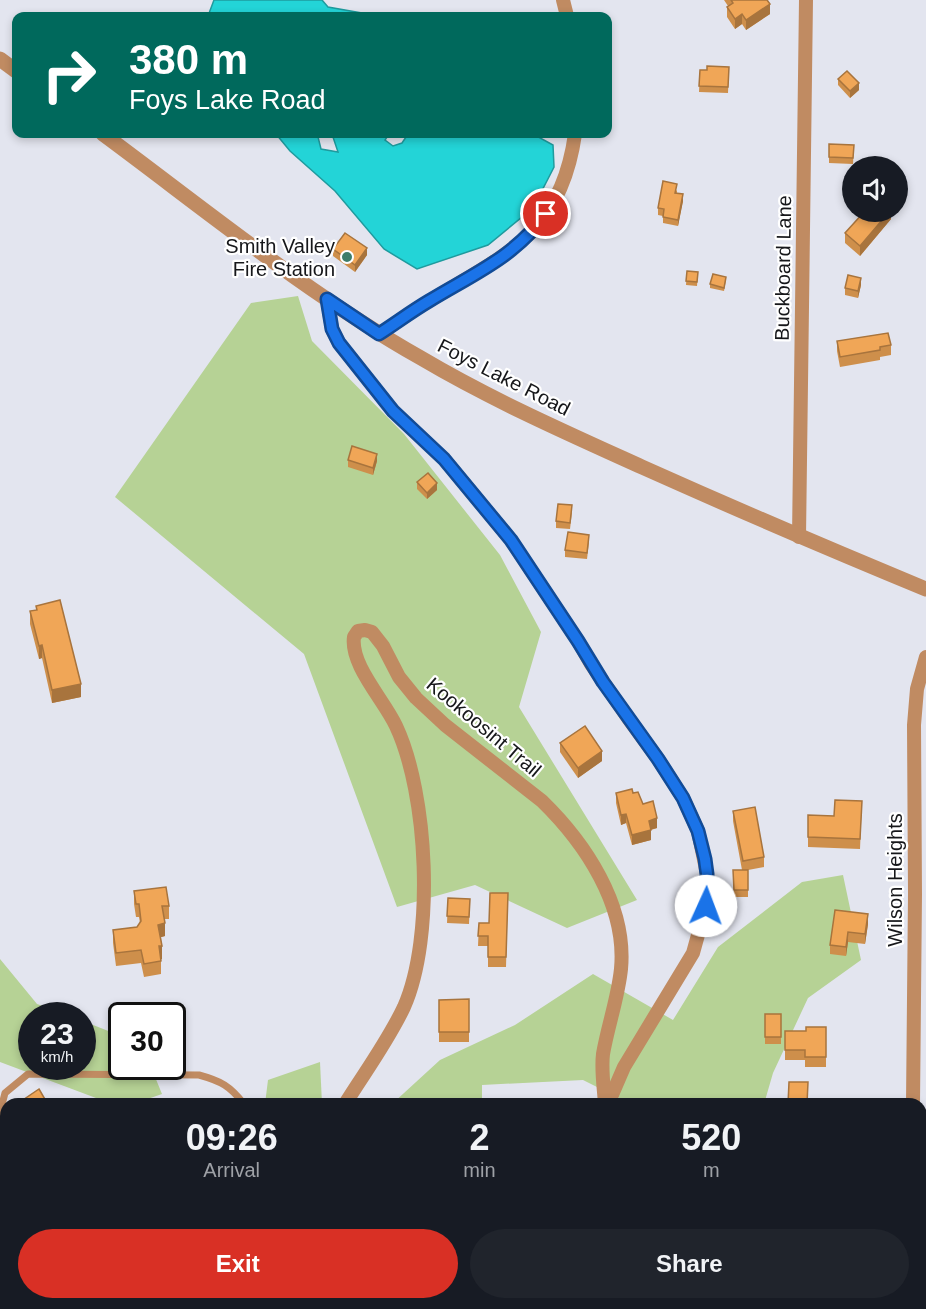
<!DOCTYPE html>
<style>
body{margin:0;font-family:Arial,sans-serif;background:#20242c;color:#f1f3f6;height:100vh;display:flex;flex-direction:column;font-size:22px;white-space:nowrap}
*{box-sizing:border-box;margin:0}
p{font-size:20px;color:#9ea1a6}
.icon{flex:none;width:33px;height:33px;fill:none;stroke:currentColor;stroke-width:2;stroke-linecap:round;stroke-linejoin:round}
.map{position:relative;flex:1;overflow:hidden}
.drawer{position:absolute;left:0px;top:1098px;width:927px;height:212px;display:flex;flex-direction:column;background:#171b24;border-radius:18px 18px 0 0;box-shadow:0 3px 9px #0003}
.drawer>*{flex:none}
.guide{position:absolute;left:12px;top:12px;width:600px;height:126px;border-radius:12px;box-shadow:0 3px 9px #0003;background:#00695c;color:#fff;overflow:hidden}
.fabs{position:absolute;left:842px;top:156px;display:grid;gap:12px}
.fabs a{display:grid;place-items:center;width:66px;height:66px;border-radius:50%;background:#171b24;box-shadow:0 3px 9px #0003;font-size:30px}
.speed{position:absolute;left:18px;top:1002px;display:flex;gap:12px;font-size:30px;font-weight:700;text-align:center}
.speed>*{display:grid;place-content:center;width:78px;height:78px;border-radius:50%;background:#171b24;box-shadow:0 3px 9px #0003;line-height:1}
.speed small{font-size:15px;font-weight:400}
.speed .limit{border:3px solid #111;border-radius:9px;background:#fff;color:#111}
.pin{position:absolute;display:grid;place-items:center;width:51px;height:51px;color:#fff;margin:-26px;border:3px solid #fff;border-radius:50%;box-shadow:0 2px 6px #0007}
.me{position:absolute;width:66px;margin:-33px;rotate:2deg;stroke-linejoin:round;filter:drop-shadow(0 0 4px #0008)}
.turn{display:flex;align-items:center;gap:21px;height:126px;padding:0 18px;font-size:27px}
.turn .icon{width:78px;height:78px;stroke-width:2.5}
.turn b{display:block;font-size:42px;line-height:51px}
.eta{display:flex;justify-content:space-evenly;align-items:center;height:102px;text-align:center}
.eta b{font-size:36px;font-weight:600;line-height:42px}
.action{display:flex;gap:12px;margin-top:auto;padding:12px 18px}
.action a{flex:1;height:69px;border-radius:36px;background:#d93025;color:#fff;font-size:24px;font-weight:600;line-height:69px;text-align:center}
.action a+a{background:#20242c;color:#f1f3f6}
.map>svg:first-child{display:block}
.green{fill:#b6d295}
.water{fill:#23d4d7;stroke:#1f9b9e;stroke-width:1.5}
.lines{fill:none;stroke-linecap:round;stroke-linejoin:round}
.service{stroke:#c08b62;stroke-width:7}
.minor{stroke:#c08b62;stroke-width:14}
.tertiary{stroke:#c08b62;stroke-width:15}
.wall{fill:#ce8f4b}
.shaded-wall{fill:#a8743d}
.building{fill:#f0a657;stroke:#a8743d;stroke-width:1.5}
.route-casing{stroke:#114b97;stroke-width:15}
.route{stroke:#1a73e8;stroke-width:10}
.poi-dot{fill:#3e7d6a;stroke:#fff;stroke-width:2}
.labels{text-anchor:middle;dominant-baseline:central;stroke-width:4.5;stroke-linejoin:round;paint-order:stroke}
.poi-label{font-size:20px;fill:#16171a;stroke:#fff;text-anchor:end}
.street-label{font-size:20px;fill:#16171a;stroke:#fff}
</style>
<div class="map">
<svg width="926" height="1309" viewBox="0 0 926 1309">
<rect width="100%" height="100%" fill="#e3e5ef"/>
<g class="green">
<polygon points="298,296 312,341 404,434 500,555 541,632 519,707 637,900 567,928 475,885 397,907 304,654 115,497 251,303"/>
<polygon points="843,875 861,960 808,998 773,1073 764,1104 623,1104 623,1100 583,1080 482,1085 482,1104 392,1104 440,1060 515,1025 593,974 673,1020 718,947 802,882"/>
<polygon points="0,959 37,1004 68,1015 32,1016 32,1066 82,1066 83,1021 121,1036 122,1066 151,1067 162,1094 133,1104 112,1104 0,1062"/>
<polygon points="320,1062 322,1104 265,1104 268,1080"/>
<polygon points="0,1146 6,1146 6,1304 483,1304 483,1309 0,1309"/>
<polygon points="610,1304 728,1304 730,1309 611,1309"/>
</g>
<g class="water">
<polygon points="214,0 322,0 328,7 379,16 208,16"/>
<polygon points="276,134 324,134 318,137 321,149 338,152 332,134 389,134 385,140 393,146 402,143 408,134 533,134 553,145 554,167 533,208 488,245 417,269 384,249 335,191 290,151"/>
</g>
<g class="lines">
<g class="service">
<path d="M0,1112L5,1093L28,1074L199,1075C221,1081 230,1086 244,1104"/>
<polyline points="0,1114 6,1129"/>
<polyline points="69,1304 70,1309"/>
</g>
<g class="minor">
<polyline points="563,0 567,16"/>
<polyline points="327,299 332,329 339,343 393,411 444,459 511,540 578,641 591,664 628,718 658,759 683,798 698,831 707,874 706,906 693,953 624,1067 608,1104"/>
<path d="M379,334C396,323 412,311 429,301C506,254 561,234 575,134"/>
<polyline points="799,537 806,0"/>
<path d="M345,1104C365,1072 388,1041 404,1007C435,937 428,794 396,726C384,700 350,665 354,637L358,631L365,630L372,632L383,646L399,677L416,698L445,725L542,801C585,843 627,905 621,969C618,998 608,1025 603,1054C601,1070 604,1088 605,1104"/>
<polyline points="913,1104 915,894 914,725 917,689 926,657"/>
<polyline points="586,1304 586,1309"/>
<polyline points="910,1309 910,1304"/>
</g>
<g class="tertiary">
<polyline points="0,59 16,71"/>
<path d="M103,134C207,211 308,294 421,358C492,400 567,433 642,467C736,509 831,550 926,589"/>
</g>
</g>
<g class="wall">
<polygon points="724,0 768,0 770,14 746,30 742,24 735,29 727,17 727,7 728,6"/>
<polygon points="729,67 728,93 699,92 700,70 707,70"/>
<polygon points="838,79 859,90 850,98 838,85"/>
<polygon points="829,144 854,145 853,164 829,163"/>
<polygon points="677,190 677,193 683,201 678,226 663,223 663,216 658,215 658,208"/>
<polygon points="891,212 891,219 860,256 845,243 845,233"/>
<polygon points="333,249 367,255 355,272 333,256"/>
<polygon points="687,271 698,272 697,286 686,285"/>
<polygon points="726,280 724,291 710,288 710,284"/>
<polygon points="861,285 858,298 845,295 845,288"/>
<polygon points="837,341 891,345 891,355 880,357 880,360 840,367 837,351"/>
<polygon points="348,460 377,461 373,475 348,467"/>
<polygon points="417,482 437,490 427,499 417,489"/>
<polygon points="572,512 570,529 556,528 556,521"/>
<polygon points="589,542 587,559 565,557 565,550"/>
<polygon points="36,606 81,697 52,703 42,658 39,659 30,624 30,611 36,610"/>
<polygon points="560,743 602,761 578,778 560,752"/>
<polygon points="616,793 633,793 643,804 657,828 651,830 651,840 632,845 626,823 621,825 616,803"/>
<polygon points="862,801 860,849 808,847 808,815 834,816"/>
<polygon points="733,811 764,857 764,867 748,870 748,897 734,897 733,870 742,870 733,821"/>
<polygon points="134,891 169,906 169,919 164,919 165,936 161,937 162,959 161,959 161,974 144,977 141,963 116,966 113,943 113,930 137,927 140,923 139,917 136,917 134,904"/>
<polygon points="508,893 506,967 488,967 488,946 478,946 479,923 489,923"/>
<polygon points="448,898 470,899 469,924 447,923"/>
<polygon points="835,910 868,924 865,944 848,942 846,956 830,954 830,945"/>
<polygon points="469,999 469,1042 439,1042 439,1000"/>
<rect x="765" y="1014" width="16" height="30"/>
<polygon points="826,1027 826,1067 805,1067 805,1060 785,1060 785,1031 806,1031"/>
<polygon points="748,1304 774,1304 774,1307 748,1306"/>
</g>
<g class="shaded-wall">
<polygon points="770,4 770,14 746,30 746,20"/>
<polygon points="742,14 742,24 735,29 735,19"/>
<polygon points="859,83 859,90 850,98 850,91"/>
<polygon points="683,194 683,201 678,226 678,220"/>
<polygon points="889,212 891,212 891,219 860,256 860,246"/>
<polygon points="367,248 367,255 355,272 355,265"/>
<polygon points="861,278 861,285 858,298 858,291"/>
<polygon points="377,454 377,461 373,475 373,468"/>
<polygon points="437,483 437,490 427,499 427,493"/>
<polygon points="42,645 42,658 39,659 39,646"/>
<polygon points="81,684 81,697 52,703 52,690"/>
<polygon points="602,751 602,761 578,778 578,768"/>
<polygon points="626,814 626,823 621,825 621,815"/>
<polygon points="657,818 657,828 649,830 649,821"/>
<polygon points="651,830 651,840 632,845 632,835"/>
<polygon points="868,914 868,924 865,944 865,934"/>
<polygon points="165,923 165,936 158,938 158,925"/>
<polygon points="848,932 848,942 846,956 846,947"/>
<polygon points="159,946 162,946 162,959 159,960"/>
</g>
<g class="building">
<polygon points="731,0 767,0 770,4 746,20 742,14 735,19 727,7 733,3"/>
<polygon points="707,66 729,67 728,87 699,86 700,70 707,70"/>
<polygon points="847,71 859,83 850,91 838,79"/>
<polygon points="829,144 854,145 853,158 829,157"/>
<polygon points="663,181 677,184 675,193 683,194 678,220 663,217 664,209 658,208"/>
<polygon points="864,212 889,212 860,246 845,233"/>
<polygon points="345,233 367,248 355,265 333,249"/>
<polygon points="687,271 698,272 697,282 686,281"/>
<polygon points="713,274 726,277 724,288 710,284"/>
<polygon points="848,275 861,278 858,291 845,288"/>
<polygon points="888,333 891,345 880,347 880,350 840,357 837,341"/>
<polygon points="352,446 377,454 373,468 348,460"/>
<polygon points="428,473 437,483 427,493 417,482"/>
<polygon points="558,504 572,505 570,523 556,521"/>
<polygon points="568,532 589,535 587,553 565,550"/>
<polygon points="60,600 81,684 52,690 42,645 39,646 30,611 37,610 36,606"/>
<polygon points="585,726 602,751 578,768 560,743"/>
<polygon points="632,789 633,793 638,792 643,804 653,801 657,818 649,821 651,830 632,835 626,814 621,815 616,793"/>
<polygon points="835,800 862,801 860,839 808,837 808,815 834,816"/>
<polygon points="755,807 764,857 743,861 733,811"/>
<polygon points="733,870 748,870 748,890 734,890"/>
<polygon points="166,887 169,906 162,906 165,923 158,925 162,946 159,946 161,961 144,964 141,950 116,953 113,930 137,927 141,921 139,904 136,904 134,891"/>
<polygon points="490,893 508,893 506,957 488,957 488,936 478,936 479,923 489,923"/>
<polygon points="448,898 470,899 469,917 447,916"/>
<polygon points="835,910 868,914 865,934 848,932 846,947 830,945"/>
<polygon points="469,999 469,1032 439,1032 439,1000"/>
<rect x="765" y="1014" width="16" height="23"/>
<polygon points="806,1027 826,1027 826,1057 805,1057 805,1050 785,1050 785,1031 806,1031"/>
<polygon points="789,1082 808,1082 807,1104 788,1104"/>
<polygon points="39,1089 46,1101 43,1103 44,1104 17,1104"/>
</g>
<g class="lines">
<defs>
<path id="route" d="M546,214C513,258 475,273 429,301C412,311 396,323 379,334L327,299L332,329L339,343L393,411L444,459L511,540L578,641L603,682L658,759L683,798L698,831L705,859L707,874L706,906"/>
</defs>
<use href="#route" class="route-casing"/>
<use href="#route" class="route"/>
</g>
<circle class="poi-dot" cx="347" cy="257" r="6"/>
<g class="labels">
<g class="poi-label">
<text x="335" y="246">Smith Valley<tspan x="335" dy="23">Fire Station</tspan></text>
</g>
<g class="street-label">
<text transform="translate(783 268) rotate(-89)">Buckboard Lane</text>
<text transform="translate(504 377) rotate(27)">Foys Lake Road</text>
<text transform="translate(484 727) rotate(40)">Kookoosint Trail</text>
<text transform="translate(895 880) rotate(-90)">Wilson Heights</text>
</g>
</g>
</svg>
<div class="fabs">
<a><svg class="icon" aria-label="sound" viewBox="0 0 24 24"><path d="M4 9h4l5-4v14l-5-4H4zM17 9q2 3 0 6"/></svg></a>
</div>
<div class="speed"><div>23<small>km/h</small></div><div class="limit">30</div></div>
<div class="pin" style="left:546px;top:214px;background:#d93025"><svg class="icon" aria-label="arrive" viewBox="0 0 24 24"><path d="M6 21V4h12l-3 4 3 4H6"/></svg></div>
<svg class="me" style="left:706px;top:906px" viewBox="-20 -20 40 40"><circle r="19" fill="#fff"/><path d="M0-13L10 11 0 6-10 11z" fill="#1a73e8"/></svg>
<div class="guide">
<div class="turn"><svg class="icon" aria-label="right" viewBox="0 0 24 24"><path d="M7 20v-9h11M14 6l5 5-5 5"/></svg><div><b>380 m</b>Foys Lake Road</div></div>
</div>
<section class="drawer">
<div class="eta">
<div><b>09:26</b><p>Arrival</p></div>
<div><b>2</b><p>min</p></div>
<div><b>520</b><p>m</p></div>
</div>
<div class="action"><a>Exit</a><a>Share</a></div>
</section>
</div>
